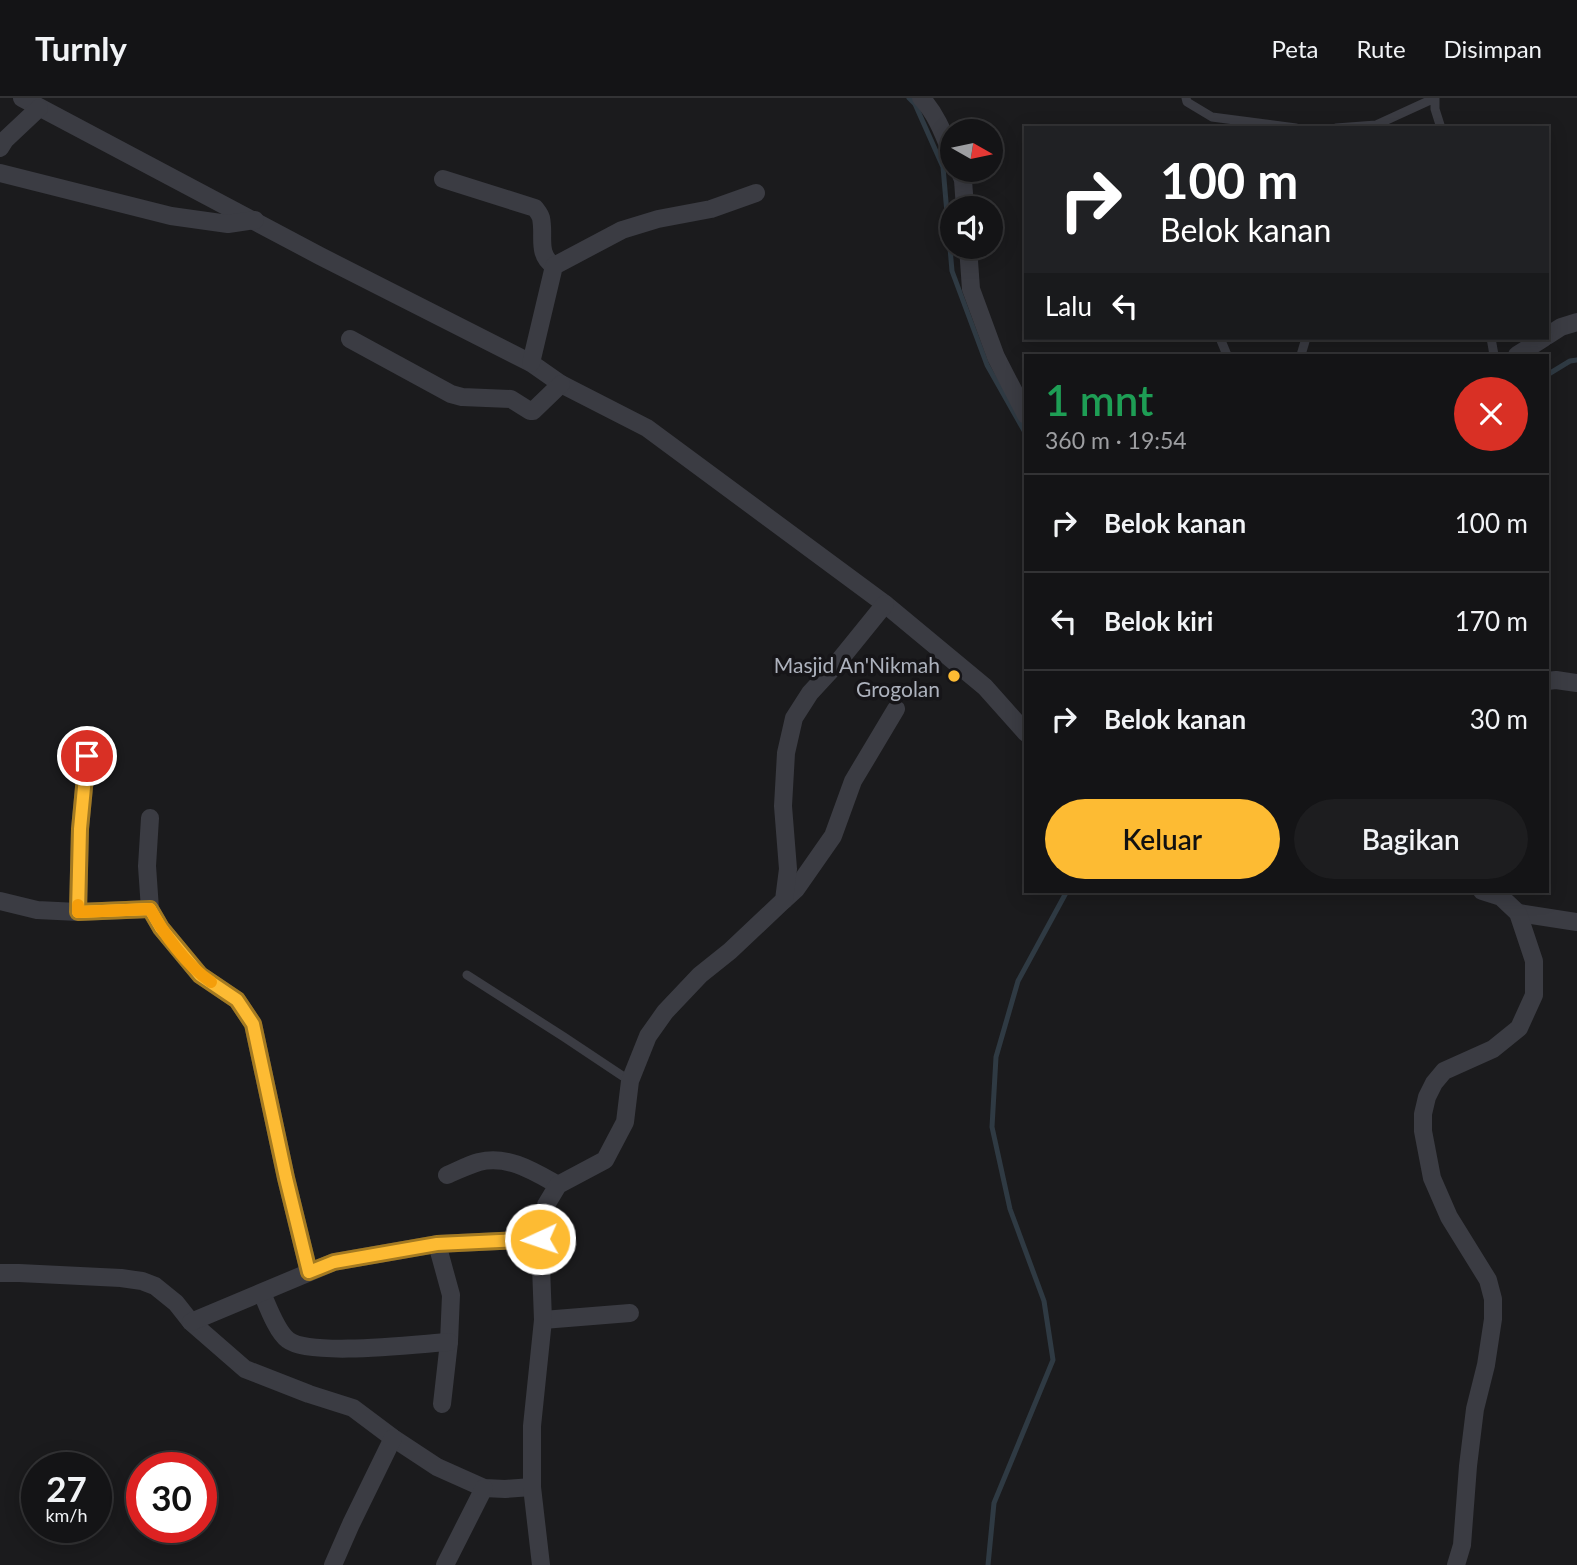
<!DOCTYPE html>
<html lang="id">
<meta charset="utf-8">
<style>
body{margin:0;font-family:Lato,sans-serif;background:#1d1d1f;color:#f1f3f6;height:100vh;display:flex;flex-direction:column;font-size:26px;white-space:nowrap}
*{box-sizing:border-box;margin:0}
p{font-size:23px;color:#9d9ea1}
.icon{flex:none;width:38px;height:38px;fill:none;stroke:currentColor;stroke-width:2;stroke-linecap:round;stroke-linejoin:round}
.map{position:relative;flex:1;overflow:hidden}
.side{position:absolute;left:1024px;top:256px;width:525px;height:539px;display:flex;flex-direction:column;background:#141416;border-radius:0px;box-shadow:0 4px 18px #0003,0 0 0 2px #333335}
.side>*{flex:none}
.top-card{position:absolute;left:1024px;top:28px;width:525px;height:214px;border-radius:0px;box-shadow:0 4px 18px #0003,0 0 0 2px #333335;background:#202124;color:#fff;overflow:hidden}
.needle{width:46px;rotate:99deg}
.controls{position:absolute;left:940px;top:21px;display:grid;gap:14px}
.controls a{display:grid;place-items:center;width:63px;height:63px;border-radius:50%;background:#141416;box-shadow:0 4px 18px #0003,0 0 0 2px #333335;font-size:35px}
.speed{position:absolute;left:21px;top:1354px;display:flex;gap:14px;font-size:35px;font-weight:700;text-align:center}
.speed>*{display:grid;place-content:center;width:91px;height:91px;border-radius:50%;background:#141416;box-shadow:0 4px 18px #0003,0 0 0 2px #333335;line-height:1}
.speed small{font-size:18px;font-weight:400}
.speed .limit{border:10px solid #d22;background:#fff;color:#111}
.pin{position:absolute;display:grid;place-items:center;width:60px;height:60px;color:#fff;margin:-30px;border:4px solid #fff;border-radius:50%;box-shadow:0 2px 7px #0007}
.me{position:absolute;width:77px;margin:-38px;rotate:267deg;stroke-linejoin:round;filter:drop-shadow(0 0 5px #0008)}
.turn{display:flex;align-items:center;gap:24px;height:147px;padding:0 21px;font-size:32px}
.turn .icon{width:91px;height:91px;stroke-width:2.5}
.turn b{display:block;font-size:49px;line-height:60px}
.then{display:flex;align-items:center;height:66px;padding:0 21px;background:#0003;gap:14px;font-size:26px}
.round{display:grid;place-items:center;flex:none;width:74px;height:74px;border-radius:37px;background:#1d1d1f}
.summary{display:flex;align-items:center;justify-content:space-between;height:119px;padding:0 21px}
h1{font-size:42px;font-weight:600;line-height:52px;color:#1e9e55}
.button{display:flex;gap:14px;margin-top:auto;padding:14px 21px}
.button a{flex:1;height:80px;border-radius:42px;background:#fdbb33;color:#111;font-size:28px;font-weight:600;line-height:80px;text-align:center}
.button a+a{background:#1d1d1f;color:#f1f3f6}
ul{padding:0;list-style:none}
li{display:flex;align-items:center;gap:21px;height:98px;padding:0 21px;border-top:2px solid #333335}
li div{flex:1}
li b{display:block;font-size:26px}
li em{font-style:normal}
header{display:flex;align-items:center;gap:42px;box-sizing:border-box;height:98px;padding:0 35px;background:#141416;border-bottom:2px solid #333335}
header strong{font-size:33px}
nav{display:flex;gap:38px;margin-inline-start:auto;font-size:24px}
.map>svg:first-child{display:block}
.lines{fill:none;stroke-linecap:round;stroke-linejoin:round}
.stream{stroke:#2f3a43;stroke-width:5}
.lane{stroke:#3b3c43;stroke-width:9}
.street{stroke:#3b3c43;stroke-width:18}
.route-casing{stroke:#a47a21;stroke-width:18}
.route{stroke:#fdbb33;stroke-width:12}
.slow{stroke:#f59e0b;stroke-width:12}
.poi-dot{fill:#fdbb33;stroke:#161518;stroke-width:2.5}
.labels{text-anchor:middle;dominant-baseline:central;stroke-width:7;stroke-linejoin:round;paint-order:stroke}
.poi-label{font-size:21px;fill:#adb2bd;stroke:#161518;text-anchor:end}
</style>
<header>
<strong>Turnly</strong>
<nav><a>Peta</a><a>Rute</a><a>Disimpan</a></nav>
</header>
<div class="map">
<svg width="1577" height="1467" viewBox="0 0 1577 1467">
<rect width="100%" height="100%" fill="#1b1b1d"/>
<g class="lines">
<g class="stream">
<polyline points="909,0 915,6 943,69 952,173 987,267 1026,336"/>
<polyline points="1547,277 1570,263 1577,262"/>
<polyline points="988,1467 994,1405 1053,1262 1044,1203 1010,1111 992,1029 996,959 1018,883 1067,793"/>
</g>
<g class="lane">
<polyline points="1186,0 1187,4 1212,19 1296,30"/>
<polyline points="1336,30 1376,27 1435,0 1435,11 1441,30"/>
<polyline points="1220,240 1227,257"/>
<polyline points="1491,240 1494,257"/>
<polyline points="1301,257 1306,240"/>
<polyline points="467,877 564,939 630,983"/>
</g>
<g class="street">
<polyline points="22,0 320,158 531,265 561,286 647,330 885,506 985,589 1026,635"/>
<path d="M921,0C936,15 944,37 952,57"/>
<polyline points="0,50 5,42 39,10"/>
<polyline points="959,72 963,82 965,110"/>
<polyline points="0,75 171,118 228,126 255,122"/>
<path d="M443,81L535,110C537,113 540,116 541,120C545,138 536,156 554,168"/>
<polyline points="968,149 971,191 996,259 1026,317"/>
<polyline points="1547,238 1561,229 1577,224"/>
<polyline points="350,241 451,296 462,299 511,301 530,313 533,313 561,286"/>
<polyline points="1517,257 1544,240"/>
<polyline points="531,265 554,168 622,132 658,121 711,111 756,95"/>
<polyline points="1547,583 1556,582 1577,585"/>
<polyline points="150,720 147,768 150,811 161,830 200,877 237,902 253,926 286,1080 309,1174"/>
<polyline points="784,802 796,791 833,738 853,683 896,611"/>
<polyline points="0,803 37,812 78,814 150,811"/>
<polyline points="78,814 80,731 87,658"/>
<polyline points="1518,815 1577,824"/>
<path d="M447,1077C457,1073 468,1067 479,1064C508,1057 533,1073 558,1087"/>
<polyline points="437,1146 451,1197 449,1244 442,1306"/>
<polyline points="0,1175 19,1175 121,1180 142,1183 155,1188 176,1205 191,1224 245,1271 309,1296 353,1310 393,1340 437,1369 484,1390 505,1391 532,1389"/>
<path d="M262,1195C268,1209 277,1234 288,1242C310,1259 417,1246 449,1244"/>
<polyline points="543,1222 630,1215"/>
<polyline points="191,1224 334,1164 437,1146 540,1141"/>
<polyline points="333,1467 351,1426 393,1340"/>
<polyline points="445,1467 484,1390"/>
<polyline points="541,1467 532,1389 532,1328 543,1222 540,1141 546,1107 558,1087 605,1062 625,1024 630,983 648,938 665,914 700,877 730,853 784,802 788,771 783,708 786,655 794,620 810,595 834,569 885,506"/>
<polyline points="1456,1467 1462,1447 1468,1368 1475,1311 1486,1267 1493,1221 1493,1201 1488,1182 1449,1119 1432,1080 1423,1033 1423,1016 1427,999 1434,985 1444,973 1493,951 1519,930 1534,897 1534,863 1518,815 1501,799 1482,793"/>
</g>
</g>
<g class="lines">
<defs>
<polyline id="route" points="87,658 80,731 78,814 150,811 161,830 200,877 237,902 253,926 286,1080 309,1174 334,1164 437,1146 540,1141"/>
</defs>
<use href="#route" class="route-casing"/>
<use href="#route" class="route"/>
<path class="slow" d="M78,807V814L150,811C164,836 187,868 211,884"/>
</g>
<circle class="poi-dot" cx="954" cy="578" r="7"/>
<g class="labels">
<g class="poi-label">
<text x="940" y="566">Masjid An'Nikmah<tspan x="940" dy="24">Grogolan</tspan></text>
</g>
</g>
</svg>
<div class="controls">
<a><svg class="needle" viewBox="-14 -14 28 28"><path d="M0-13l5 13h-10z" fill="#e53935"/><path d="M0 13l5-13h-10z" fill="#9d9ea1"/></svg></a>
<a><svg class="icon" aria-label="sound" viewBox="0 0 24 24"><path d="M4 9h4l5-4v14l-5-4H4zM17 9q2 3 0 6"/></svg></a>
</div>
<div class="speed"><div>27<small>km/h</small></div><div class="limit">30</div></div>
<div class="pin" style="left:87px;top:658px;background:#d93025"><svg class="icon" aria-label="arrive" viewBox="0 0 24 24"><path d="M6 21V4h12l-3 4 3 4H6"/></svg></div>
<svg class="me" style="left:540px;top:1141px" viewBox="-20 -20 40 40"><circle r="17" fill="#fdbb33" stroke="#fff" stroke-width="3"/><path d="M0-11L8 9 0 5-8 9z" fill="#fff"/></svg>
<div class="top-card">
<div class="turn"><svg class="icon" aria-label="right" viewBox="0 0 24 24"><path d="M7 20v-9h11M14 6l5 5-5 5"/></svg><div><b>100 m</b>Belok kanan</div></div>
<div class="then">Lalu<svg class="icon" aria-label="left" viewBox="0 0 24 24"><path d="M17 20v-9H6M10 6l-5 5 5 5"/></svg></div>
</div>
<section class="side">
<div class="summary"><div><h1>1 mnt</h1><p>360 m · 19:54</p></div><a class="round" style="background:#d93025;color:#fff"><svg class="icon" aria-label="close" viewBox="0 0 24 24"><path d="M6 6l12 12M18 6L6 18"/></svg></a></div>
<ul>
<li><svg class="icon" aria-label="right" viewBox="0 0 24 24"><path d="M7 20v-9h11M14 6l5 5-5 5"/></svg><div><b>Belok kanan</b></div><em>100 m</em></li>
<li><svg class="icon" aria-label="left" viewBox="0 0 24 24"><path d="M17 20v-9H6M10 6l-5 5 5 5"/></svg><div><b>Belok kiri</b></div><em>170 m</em></li>
<li><svg class="icon" aria-label="right" viewBox="0 0 24 24"><path d="M7 20v-9h11M14 6l5 5-5 5"/></svg><div><b>Belok kanan</b></div><em>30 m</em></li>
</ul>
<div class="button"><a>Keluar</a><a>Bagikan</a></div>
</section>
</div>
